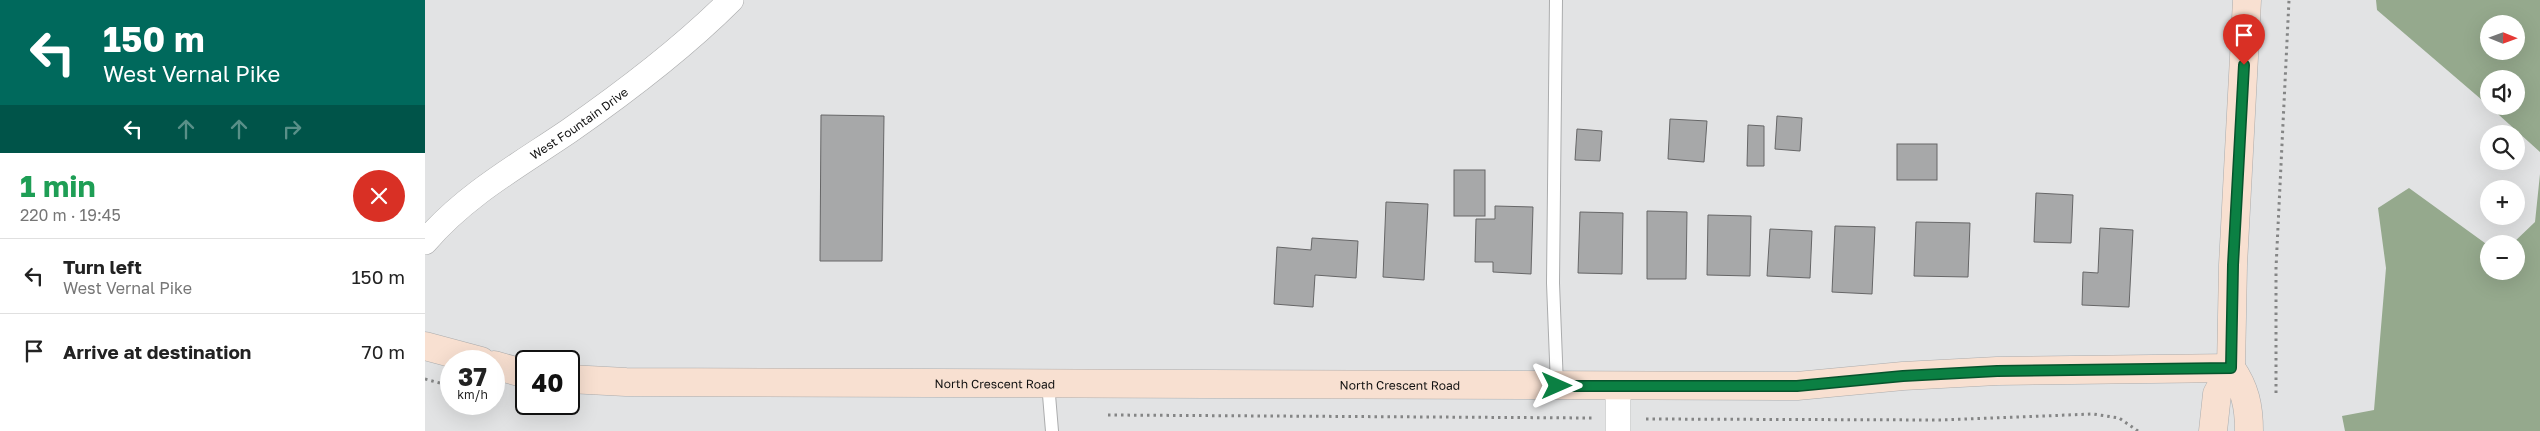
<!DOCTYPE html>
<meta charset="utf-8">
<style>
body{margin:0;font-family:"Golos Text",sans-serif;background:#f2f2f2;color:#222;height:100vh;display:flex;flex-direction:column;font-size:19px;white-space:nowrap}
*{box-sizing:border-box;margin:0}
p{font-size:16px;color:#767676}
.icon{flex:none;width:28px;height:28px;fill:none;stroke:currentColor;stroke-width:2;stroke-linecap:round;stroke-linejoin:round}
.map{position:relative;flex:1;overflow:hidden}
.details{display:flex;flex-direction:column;background:#fff;width:425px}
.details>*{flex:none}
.hud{background:#00695c;color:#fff;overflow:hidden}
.needle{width:32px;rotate:91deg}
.fabs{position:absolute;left:2055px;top:15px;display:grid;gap:10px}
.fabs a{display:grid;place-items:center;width:45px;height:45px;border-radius:50%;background:#fff;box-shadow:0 5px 20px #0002;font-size:25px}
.speed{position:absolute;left:15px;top:350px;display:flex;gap:10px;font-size:25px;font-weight:700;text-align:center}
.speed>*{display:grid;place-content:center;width:65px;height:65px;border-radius:50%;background:#fff;box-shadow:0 5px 20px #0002;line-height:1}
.speed small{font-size:12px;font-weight:400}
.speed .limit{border:2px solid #111;border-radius:8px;background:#fff;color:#111}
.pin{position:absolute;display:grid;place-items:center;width:42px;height:42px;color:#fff;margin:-51px -21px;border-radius:50% 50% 50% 0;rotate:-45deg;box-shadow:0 0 5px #0007}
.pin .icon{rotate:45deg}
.me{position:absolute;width:55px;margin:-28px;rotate:90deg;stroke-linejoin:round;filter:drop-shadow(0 0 4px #0008)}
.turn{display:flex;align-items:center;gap:18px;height:105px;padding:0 20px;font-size:22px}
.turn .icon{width:65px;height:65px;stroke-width:2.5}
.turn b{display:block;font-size:35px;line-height:42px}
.lanes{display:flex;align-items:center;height:48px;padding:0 20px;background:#0003;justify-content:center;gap:25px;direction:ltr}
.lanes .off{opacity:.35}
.round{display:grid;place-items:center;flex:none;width:52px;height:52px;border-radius:26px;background:#f2f2f2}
.overview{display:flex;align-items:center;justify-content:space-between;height:85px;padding:0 20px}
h1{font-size:30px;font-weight:700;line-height:38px;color:#1e9e55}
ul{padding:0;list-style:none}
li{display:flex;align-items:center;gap:15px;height:75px;padding:0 20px;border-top:1px solid #e0e0e0}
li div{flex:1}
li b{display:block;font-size:19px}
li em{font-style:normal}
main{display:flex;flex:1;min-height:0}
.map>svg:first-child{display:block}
.forest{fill:#95a98d;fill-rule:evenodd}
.building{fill:#a7a8a9;stroke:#666667}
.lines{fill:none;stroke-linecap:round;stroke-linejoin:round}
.lane-casing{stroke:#abacad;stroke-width:14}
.street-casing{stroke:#abacad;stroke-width:26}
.secondary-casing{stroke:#abacad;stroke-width:29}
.path{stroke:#848585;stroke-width:3;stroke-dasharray:2.5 4;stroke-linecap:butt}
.lane{stroke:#fff;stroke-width:12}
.street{stroke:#fff;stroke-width:25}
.secondary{stroke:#f8e0d1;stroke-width:28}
.route-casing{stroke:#07532c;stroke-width:12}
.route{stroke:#0b8043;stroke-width:9}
.labels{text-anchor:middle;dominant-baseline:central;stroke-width:4;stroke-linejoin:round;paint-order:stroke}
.street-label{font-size:12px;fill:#101010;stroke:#f0f1f2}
</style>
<main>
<section class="details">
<div class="hud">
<div class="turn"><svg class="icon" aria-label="left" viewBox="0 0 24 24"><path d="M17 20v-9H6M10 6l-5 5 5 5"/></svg><div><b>150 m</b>West Vernal Pike</div></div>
<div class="lanes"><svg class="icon" aria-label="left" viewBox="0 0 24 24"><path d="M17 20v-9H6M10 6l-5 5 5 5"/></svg><svg class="icon off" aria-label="ahead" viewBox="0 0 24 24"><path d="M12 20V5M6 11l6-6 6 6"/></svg><svg class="icon off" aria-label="ahead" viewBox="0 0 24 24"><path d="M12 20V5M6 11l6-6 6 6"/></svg><svg class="icon off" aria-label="right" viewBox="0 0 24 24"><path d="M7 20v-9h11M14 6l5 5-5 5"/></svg></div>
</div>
<div class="overview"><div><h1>1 min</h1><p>220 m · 19:45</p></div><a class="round" style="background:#d93025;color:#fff"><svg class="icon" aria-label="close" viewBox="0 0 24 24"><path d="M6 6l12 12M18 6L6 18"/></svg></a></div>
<ul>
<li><svg class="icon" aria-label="left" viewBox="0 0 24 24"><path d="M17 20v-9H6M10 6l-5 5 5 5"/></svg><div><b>Turn left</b><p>West Vernal Pike</p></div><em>150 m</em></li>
<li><svg class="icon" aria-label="arrive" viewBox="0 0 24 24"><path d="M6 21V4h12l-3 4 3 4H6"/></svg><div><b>Arrive at destination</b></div><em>70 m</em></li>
</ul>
</section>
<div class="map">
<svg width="2115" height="431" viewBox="0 0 2115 431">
<rect width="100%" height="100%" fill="#e2e3e4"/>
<g class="forest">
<path d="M1951,0H2115V152L2064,106H2091V79H2064V106L1952,10ZM2064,24H2091V51H2064Z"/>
<polygon points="2115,174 2115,431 1920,431 1917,416 1949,410 1961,268 1953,208 1984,188 2064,246 2064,271 2091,271 2091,244 2087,244 2110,222"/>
</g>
<g class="building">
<polygon points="396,115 459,116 457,261 395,261"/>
<polygon points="1352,116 1377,118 1375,151 1350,149"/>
<polygon points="1245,119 1282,121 1279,162 1243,159"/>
<polygon points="1323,125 1339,126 1339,166 1322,166"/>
<polygon points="1152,129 1177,131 1175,161 1150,160"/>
<rect x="1472" y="144" width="40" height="36"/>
<rect x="1029" y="170" width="31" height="46"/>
<polygon points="1611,193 1648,195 1646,243 1609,242"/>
<polygon points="961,202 1003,204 999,280 958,277"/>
<polygon points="1070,206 1108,207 1106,274 1068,272 1068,262 1050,262 1051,219 1070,219"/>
<polygon points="1222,211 1262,212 1261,279 1222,279"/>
<polygon points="1155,212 1198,213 1197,274 1153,273"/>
<polygon points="1283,215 1326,216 1325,276 1282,275"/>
<polygon points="1491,222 1545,223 1543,277 1489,276"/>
<polygon points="1410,226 1450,227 1447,294 1407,292"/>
<polygon points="1675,228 1708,230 1704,307 1657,305 1658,272 1673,273"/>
<polygon points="1345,229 1387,231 1385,278 1342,276"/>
<polygon points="887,238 933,241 931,278 890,275 888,307 849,304 852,247 886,250"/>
</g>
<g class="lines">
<defs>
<g id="lane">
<polyline points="1131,0 1128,283 1132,386"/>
<polyline points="623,383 627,431"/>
</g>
<g id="street">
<path id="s1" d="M0,242C40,195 94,165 144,131C200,92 257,49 306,0"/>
<polyline points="1193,431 1193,386"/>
</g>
<g id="secondary">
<polyline points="0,346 56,361"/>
<polyline points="69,365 101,374"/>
<path d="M1806,368C1820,388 1824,406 1824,431"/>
<path id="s2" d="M144,379L201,382L1372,386L1478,376L1572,371L1806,368"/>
<polyline points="1788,431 1792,394 1806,368 1808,265 1822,0"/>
</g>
</defs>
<use href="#lane" class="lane-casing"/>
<use href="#street" class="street-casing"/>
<use href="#secondary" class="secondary-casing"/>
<g class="path">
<polyline points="0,379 26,386"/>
<polyline points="1851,393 1851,268 1864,0"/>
<polyline points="104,404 137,409"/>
<polyline points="683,415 1167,418"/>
<polyline points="1221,419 1515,420 1668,414 1694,418 1713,431"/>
</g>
<use href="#lane" class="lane"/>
<use href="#street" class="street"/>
<use href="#secondary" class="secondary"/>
</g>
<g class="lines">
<defs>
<polyline id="route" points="1132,386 1372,386 1478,376 1572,371 1806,368 1808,265 1819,65"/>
</defs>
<use href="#route" class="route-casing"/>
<use href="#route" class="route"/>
</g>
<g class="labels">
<g class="street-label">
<text stroke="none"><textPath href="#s1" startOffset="195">West Fountain Drive</textPath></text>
<text stroke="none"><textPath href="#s2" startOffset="426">North Crescent Road</textPath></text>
<text stroke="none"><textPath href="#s2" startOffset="831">North Crescent Road</textPath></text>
</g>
</g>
</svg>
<div class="fabs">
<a><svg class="needle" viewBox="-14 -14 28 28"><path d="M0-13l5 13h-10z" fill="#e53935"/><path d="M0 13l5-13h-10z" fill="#767676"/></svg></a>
<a><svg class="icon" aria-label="sound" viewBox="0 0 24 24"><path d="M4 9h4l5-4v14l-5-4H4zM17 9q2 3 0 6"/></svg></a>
<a><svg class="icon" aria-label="search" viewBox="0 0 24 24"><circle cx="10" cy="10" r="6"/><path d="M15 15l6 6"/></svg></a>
<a>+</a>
<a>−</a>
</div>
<div class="speed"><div>37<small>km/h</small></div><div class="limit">40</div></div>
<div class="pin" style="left:1819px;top:65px;background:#d93025"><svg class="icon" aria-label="arrive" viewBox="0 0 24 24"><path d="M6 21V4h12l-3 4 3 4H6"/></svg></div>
<svg class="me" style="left:1132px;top:386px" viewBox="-20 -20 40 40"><path d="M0-17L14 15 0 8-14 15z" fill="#0b8043" stroke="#fff" stroke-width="4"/></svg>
</div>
</main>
